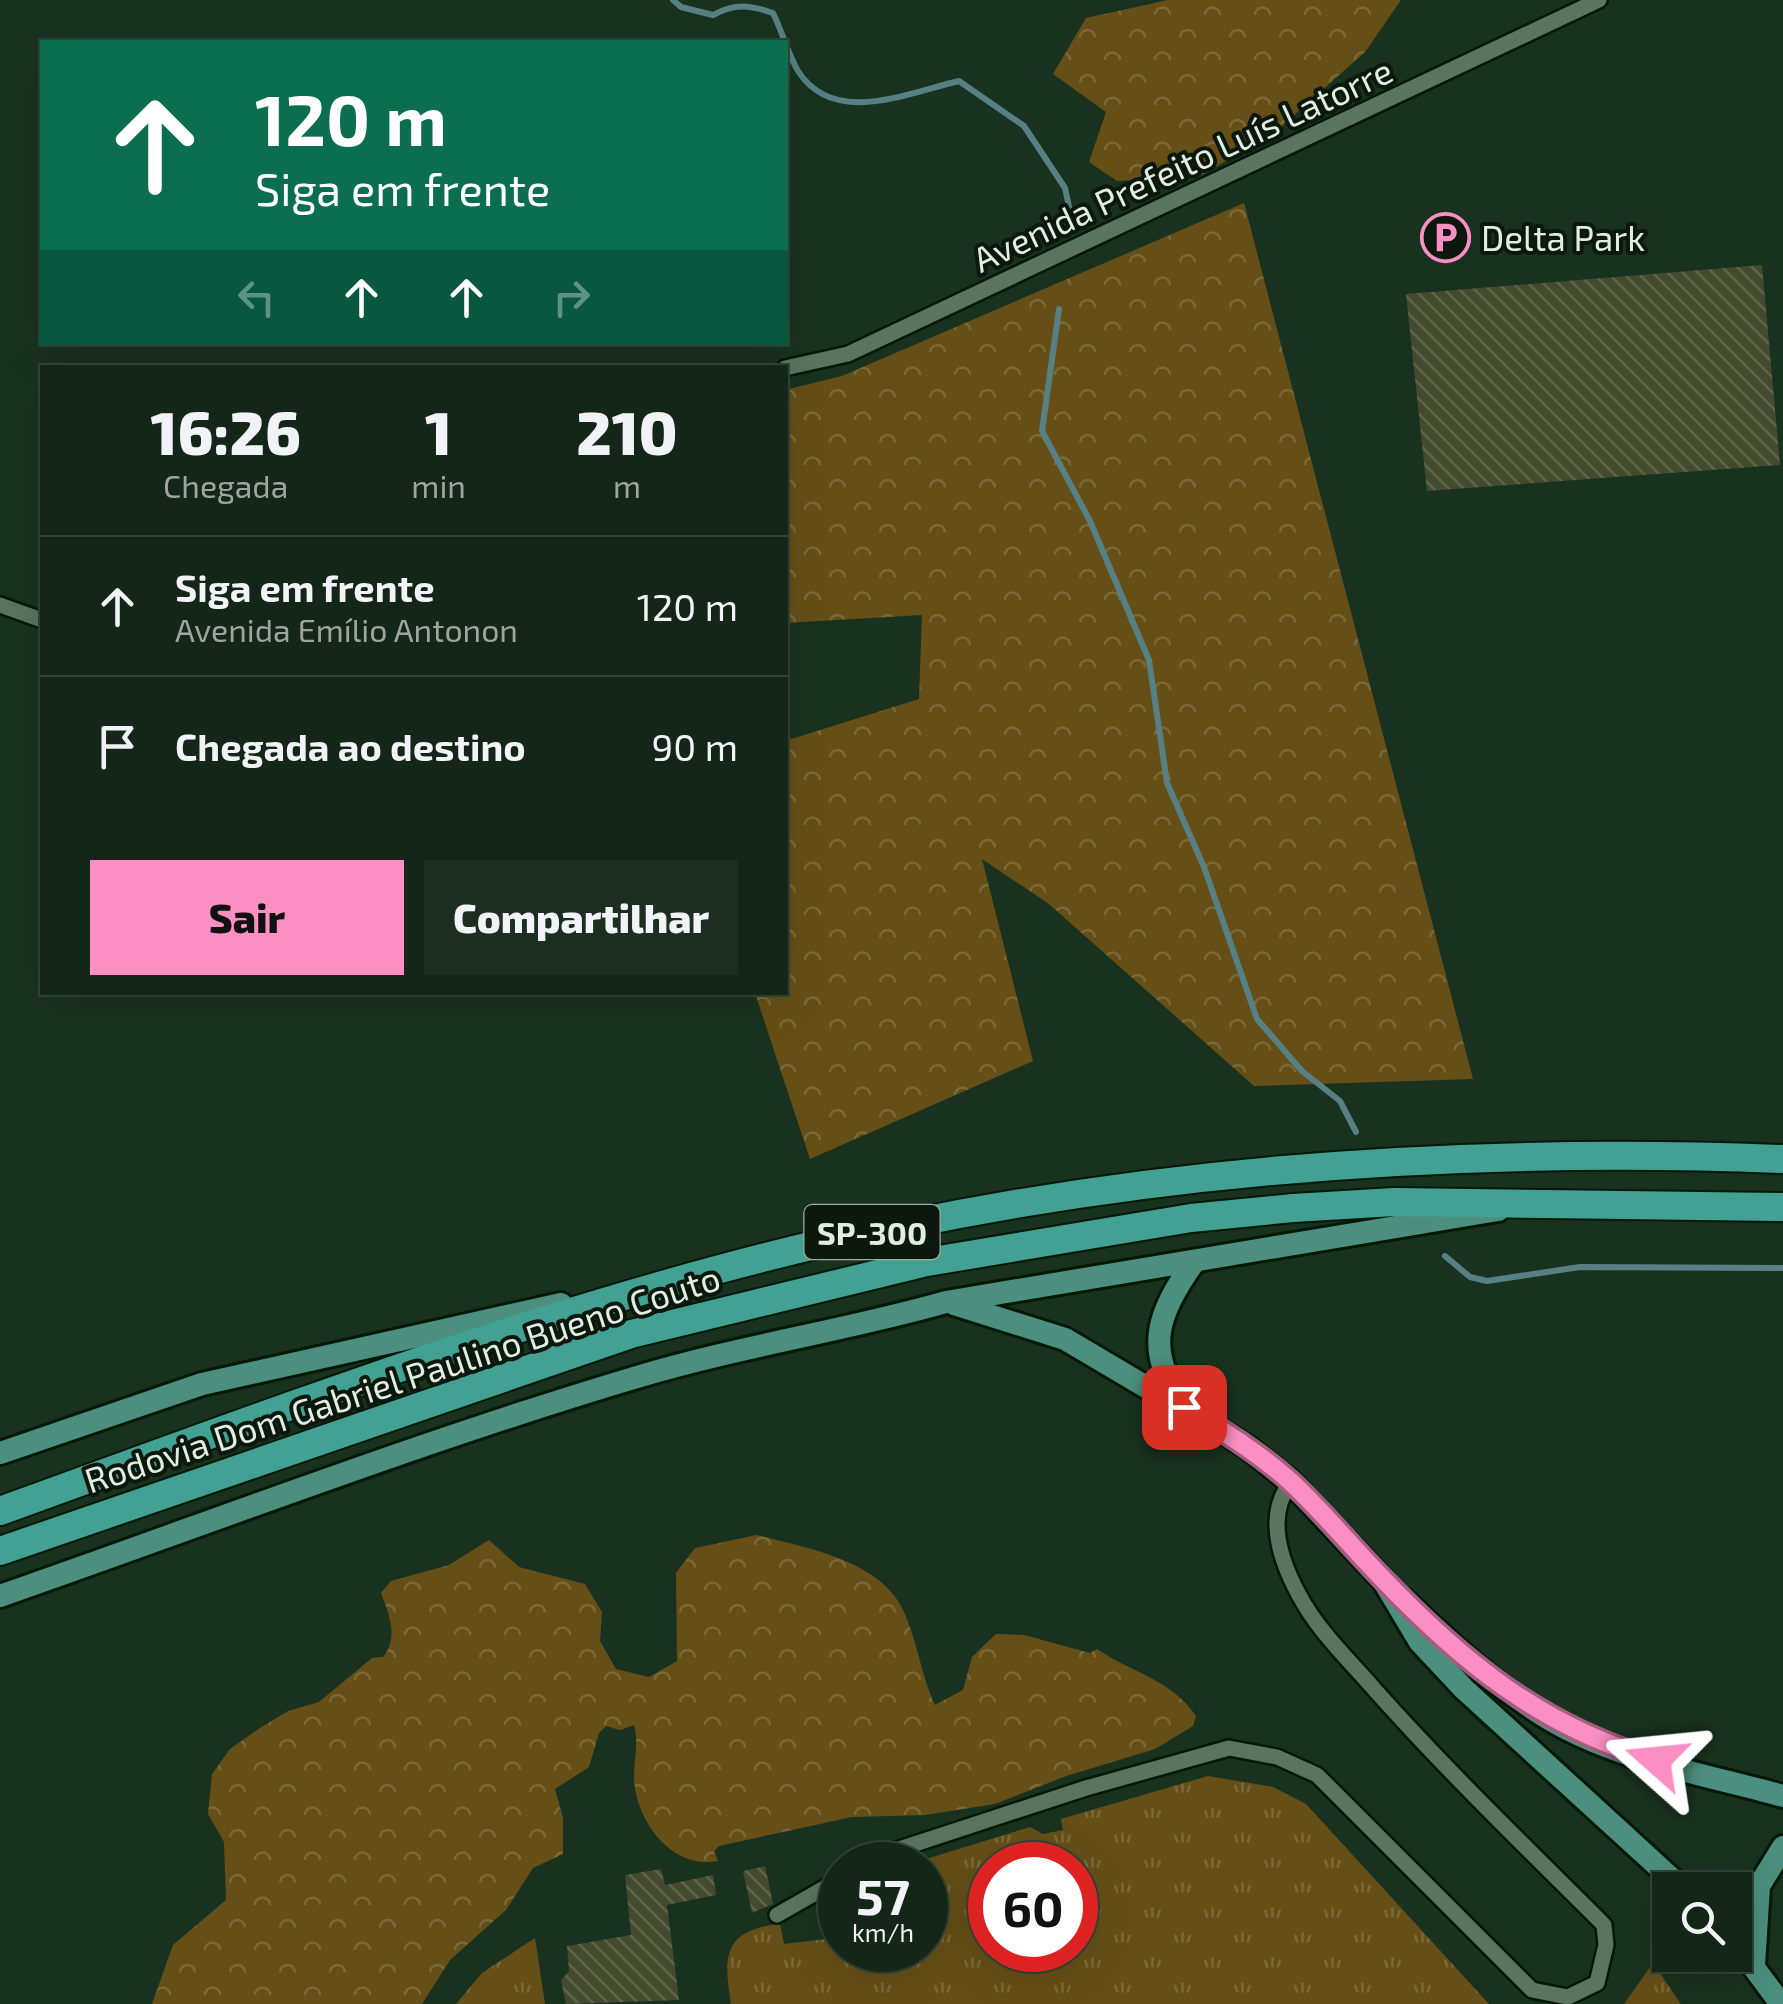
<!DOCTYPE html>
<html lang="pt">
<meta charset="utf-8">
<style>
body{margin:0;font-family:"Exo 2",sans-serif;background:#1c2e20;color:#f1f3f6;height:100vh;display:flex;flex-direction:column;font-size:38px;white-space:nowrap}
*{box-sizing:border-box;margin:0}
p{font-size:32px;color:#9da5a1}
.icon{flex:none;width:55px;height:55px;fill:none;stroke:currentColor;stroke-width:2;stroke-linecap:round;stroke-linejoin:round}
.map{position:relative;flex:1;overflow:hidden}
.details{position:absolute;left:40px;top:365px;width:748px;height:630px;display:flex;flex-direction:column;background:#132617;border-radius:0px;box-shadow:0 10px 40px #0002,0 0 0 2px #324336}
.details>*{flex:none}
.guide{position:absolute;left:40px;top:40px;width:748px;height:305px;border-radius:0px;box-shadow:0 10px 40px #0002,0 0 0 2px #324336;background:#0b6e4f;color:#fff;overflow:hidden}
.buttons{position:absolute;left:1652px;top:1872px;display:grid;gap:20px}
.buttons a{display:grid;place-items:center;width:100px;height:100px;border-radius:0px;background:#132617;box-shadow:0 10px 40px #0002,0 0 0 2px #324336;font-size:50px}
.speed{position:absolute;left:818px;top:1842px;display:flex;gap:20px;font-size:50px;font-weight:700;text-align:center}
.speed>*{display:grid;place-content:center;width:130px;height:130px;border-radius:50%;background:#132617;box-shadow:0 10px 40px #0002,0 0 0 2px #324336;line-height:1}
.speed small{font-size:25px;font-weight:400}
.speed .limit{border:15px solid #d22;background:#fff;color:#111}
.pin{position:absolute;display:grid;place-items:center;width:85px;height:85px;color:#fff;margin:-42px;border-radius:20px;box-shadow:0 5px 15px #0006}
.me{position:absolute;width:110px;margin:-55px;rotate:288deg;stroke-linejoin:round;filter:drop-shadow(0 0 8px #0008)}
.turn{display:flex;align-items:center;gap:35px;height:210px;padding:0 50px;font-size:45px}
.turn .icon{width:130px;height:130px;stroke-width:2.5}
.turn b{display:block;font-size:70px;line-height:85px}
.lanes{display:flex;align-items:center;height:95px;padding:0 50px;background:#0003;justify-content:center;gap:50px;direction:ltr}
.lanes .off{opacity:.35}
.eta{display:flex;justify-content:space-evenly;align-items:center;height:170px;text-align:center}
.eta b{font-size:60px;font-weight:800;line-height:70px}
.button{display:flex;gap:20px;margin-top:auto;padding:20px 50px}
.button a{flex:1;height:115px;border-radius:0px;background:#fb8fc3;color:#111;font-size:40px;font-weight:800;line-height:115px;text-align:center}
.button a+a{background:#1c2e20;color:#f1f3f6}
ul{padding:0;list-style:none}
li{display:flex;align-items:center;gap:30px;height:140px;padding:0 50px;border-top:2px solid #324336}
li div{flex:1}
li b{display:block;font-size:38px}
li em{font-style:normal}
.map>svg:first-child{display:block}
.grass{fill:url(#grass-tufts);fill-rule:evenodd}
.forest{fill:url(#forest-crowns)}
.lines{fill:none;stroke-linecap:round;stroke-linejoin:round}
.stream{stroke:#568084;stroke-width:6}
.building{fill:url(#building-back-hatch)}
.minor-casing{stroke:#031908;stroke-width:20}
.primary-casing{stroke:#031908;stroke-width:28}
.motorway-casing{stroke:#031908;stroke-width:32}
.minor{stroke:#5a745f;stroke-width:15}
.primary{stroke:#4c8f7e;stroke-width:22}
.motorway{stroke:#42a193;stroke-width:28}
.route-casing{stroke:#a35d7f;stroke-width:25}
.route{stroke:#fb8fc3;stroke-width:18}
.labels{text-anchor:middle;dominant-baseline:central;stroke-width:8;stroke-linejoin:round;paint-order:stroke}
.shield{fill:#0c170e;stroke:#a0aea2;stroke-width:2.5}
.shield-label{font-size:32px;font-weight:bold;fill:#dfeee1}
.street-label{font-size:35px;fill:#dfeee1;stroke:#0c170e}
.poi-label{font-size:35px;fill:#dfeee1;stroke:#0c170e;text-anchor:start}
</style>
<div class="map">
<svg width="1783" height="2004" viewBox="0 0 1783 2004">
<defs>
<pattern id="grass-tufts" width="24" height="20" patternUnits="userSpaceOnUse" patternTransform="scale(2.5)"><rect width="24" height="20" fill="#654f17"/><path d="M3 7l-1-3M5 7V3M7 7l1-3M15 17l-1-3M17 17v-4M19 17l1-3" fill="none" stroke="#7b6938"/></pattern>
<pattern id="forest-crowns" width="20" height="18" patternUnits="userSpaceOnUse" patternTransform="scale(2.5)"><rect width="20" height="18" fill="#654f17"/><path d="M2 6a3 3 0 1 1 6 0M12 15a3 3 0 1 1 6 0" fill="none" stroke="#7b6938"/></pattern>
<pattern id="building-back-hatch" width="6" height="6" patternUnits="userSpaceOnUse" patternTransform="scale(2.5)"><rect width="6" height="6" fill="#434a2d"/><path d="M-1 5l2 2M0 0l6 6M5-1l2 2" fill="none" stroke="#5e644b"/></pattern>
</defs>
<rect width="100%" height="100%" fill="#19321f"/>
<g class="grass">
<path d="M1208,1776L1273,1787L1306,1804L1489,2004H731C723,1955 724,1930 780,1924L784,1944L826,1939L840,1930V1950H925V1865H917L926,1859L1030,1827L1043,1834L1063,1830L1061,1819ZM990,1865H1075V1950H990Z"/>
<polygon points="535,1938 545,2004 456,2004 482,1973"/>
<polygon points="1653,1963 1681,2004 1624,2004"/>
</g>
<g class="forest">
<polygon points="1168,0 1401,0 1365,52 1274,133 1202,175 1117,181 1089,162 1106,112 1053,74 1086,18"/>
<polygon points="1244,203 1473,1079 1254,1086 1049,904 982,859 1033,1061 810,1159 755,993 785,992 785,741 919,699 922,615 785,623 785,390 842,376"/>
<path d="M757,1535C802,1547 870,1558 898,1601C916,1630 920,1674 935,1705L963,1690L972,1657L996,1634L1024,1635L1090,1653L1097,1649C1132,1673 1171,1679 1196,1716L1193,1726L1155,1749L1066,1776L995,1804L925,1815L852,1817L719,1846L714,1851L718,1861C672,1870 636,1821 634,1779C634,1760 639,1743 634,1725L620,1730L606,1726L599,1733L589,1767L555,1789L563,1818V1854L533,1868L506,1910L450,1960L422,2004H152L173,1945L226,1900L224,1842L208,1814L212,1774L230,1749L260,1728L288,1711L319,1702L372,1658L383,1657C399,1638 389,1614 381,1593L391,1581L449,1565L489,1540L519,1567L585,1584L602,1612L600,1641L616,1669L649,1677L677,1661L676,1573L695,1548Z"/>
</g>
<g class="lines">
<g class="stream">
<path d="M673,0L681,7L713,15C735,3 750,5 773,13C782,31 788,54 798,71C834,127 907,93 959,81L1024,126L1065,188L1072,221"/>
<polyline points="1059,309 1042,431 1090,521 1149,660 1167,783 1204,867 1257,1019 1302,1071 1340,1101 1356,1132"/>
<polyline points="1445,1256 1470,1277 1487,1281 1580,1267 1783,1268"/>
</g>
</g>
<g class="building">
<polygon points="1762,265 1780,465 1427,491 1406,294"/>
<polygon points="765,1866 773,1904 752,1913 743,1871"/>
<polygon points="661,1869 665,1885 713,1875 716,1895 667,1905 679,2000 566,2004 561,1980 569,1971 567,1946 631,1935 625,1875"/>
</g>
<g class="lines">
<defs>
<g id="minor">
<polyline points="785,368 848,354 1599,0"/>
<polyline points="0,605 42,620"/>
<path d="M863,1865L878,1856L1086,1788L1229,1748L1277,1757L1317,1775L1532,1990L1568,1997L1597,1983L1606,1945L1604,1925C1527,1848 1448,1772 1375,1690C1349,1660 1318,1631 1299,1595C1280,1560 1265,1515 1291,1482"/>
<polyline points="777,1915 840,1879"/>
</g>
<g id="primary">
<polyline points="954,1304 1065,1339 1246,1446 1291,1482 1383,1580 1420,1642 1464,1689 1684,1890"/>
<path d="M1183,1404C1143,1350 1158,1312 1194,1262"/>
<polyline points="0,1453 202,1384 561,1304"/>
<path d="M0,1596C212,1522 422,1441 637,1377C740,1346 844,1331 946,1302L1498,1210"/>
<path d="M1404,1600C1448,1642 1490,1681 1541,1714C1611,1759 1704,1774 1783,1796"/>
<polyline points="1735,1942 1781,2004"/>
<polyline points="1754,1965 1759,1886 1783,1847"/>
</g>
<g id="motorway">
<path d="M0,1511C296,1404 595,1289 904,1225C1192,1165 1489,1148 1783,1159"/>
<polyline points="0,1551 631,1334 927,1262 1191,1218 1293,1208 1394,1202 1783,1207"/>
</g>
</defs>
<use href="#minor" class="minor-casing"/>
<use href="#primary" class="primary-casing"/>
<use href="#motorway" class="motorway-casing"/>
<use href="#minor" class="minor"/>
<use href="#primary" class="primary"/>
<use href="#motorway" class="motorway"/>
</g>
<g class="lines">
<defs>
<path id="route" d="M1184,1407C1221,1430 1258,1452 1291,1482C1322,1511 1350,1545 1380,1576C1461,1661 1541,1727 1656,1760"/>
</defs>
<use href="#route" class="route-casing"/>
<use href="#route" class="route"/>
</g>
<defs>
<symbol id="parking-ring" viewBox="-11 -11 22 22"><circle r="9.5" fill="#0c170e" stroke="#fb8fc3" stroke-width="1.5"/><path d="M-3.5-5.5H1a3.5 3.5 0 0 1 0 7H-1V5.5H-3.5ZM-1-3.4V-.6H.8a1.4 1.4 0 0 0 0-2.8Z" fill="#fb8fc3"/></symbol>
</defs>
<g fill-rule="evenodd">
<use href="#parking-ring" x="1418" y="210" width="55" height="55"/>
</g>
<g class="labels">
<rect class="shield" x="804.5" y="1205" width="135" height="54" rx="8"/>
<g class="shield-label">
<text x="872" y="1232">SP-300</text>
</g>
<g class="street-label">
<text transform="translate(1182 164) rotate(-25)">Avenida Prefeito Luís Latorre</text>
<text transform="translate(402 1378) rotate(-18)">Rodovia Dom Gabriel Paulino Bueno Couto</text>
</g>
<g class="poi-label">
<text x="1481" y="237">Delta Park</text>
</g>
</g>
</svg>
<div class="buttons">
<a><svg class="icon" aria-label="search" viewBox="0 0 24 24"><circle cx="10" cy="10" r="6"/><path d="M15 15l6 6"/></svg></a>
</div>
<div class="speed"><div>57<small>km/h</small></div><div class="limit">60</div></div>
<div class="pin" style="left:1184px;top:1407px;background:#d93025"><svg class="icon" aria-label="arrive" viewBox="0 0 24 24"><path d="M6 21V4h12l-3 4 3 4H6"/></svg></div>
<svg class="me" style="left:1656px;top:1760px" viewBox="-20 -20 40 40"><path d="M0-17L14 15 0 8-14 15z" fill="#fb8fc3" stroke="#fff" stroke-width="4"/></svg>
<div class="guide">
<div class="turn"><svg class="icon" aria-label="ahead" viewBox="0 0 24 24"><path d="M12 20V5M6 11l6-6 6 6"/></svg><div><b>120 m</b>Siga em frente</div></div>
<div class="lanes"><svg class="icon off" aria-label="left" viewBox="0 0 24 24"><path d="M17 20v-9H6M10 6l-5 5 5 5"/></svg><svg class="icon" aria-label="ahead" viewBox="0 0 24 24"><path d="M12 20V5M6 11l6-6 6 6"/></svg><svg class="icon" aria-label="ahead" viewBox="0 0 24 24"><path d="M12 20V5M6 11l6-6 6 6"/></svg><svg class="icon off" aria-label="right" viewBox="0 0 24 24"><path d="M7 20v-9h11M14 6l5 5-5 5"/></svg></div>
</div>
<section class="details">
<div class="eta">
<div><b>16:26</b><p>Chegada</p></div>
<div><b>1</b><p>min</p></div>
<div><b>210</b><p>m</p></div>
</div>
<ul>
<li><svg class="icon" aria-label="ahead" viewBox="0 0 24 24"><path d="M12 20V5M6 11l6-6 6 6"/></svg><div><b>Siga em frente</b><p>Avenida Emílio Antonon</p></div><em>120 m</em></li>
<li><svg class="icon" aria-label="arrive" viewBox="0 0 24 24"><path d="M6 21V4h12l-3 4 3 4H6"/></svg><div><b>Chegada ao destino</b></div><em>90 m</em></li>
</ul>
<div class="button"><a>Sair</a><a>Compartilhar</a></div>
</section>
</div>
